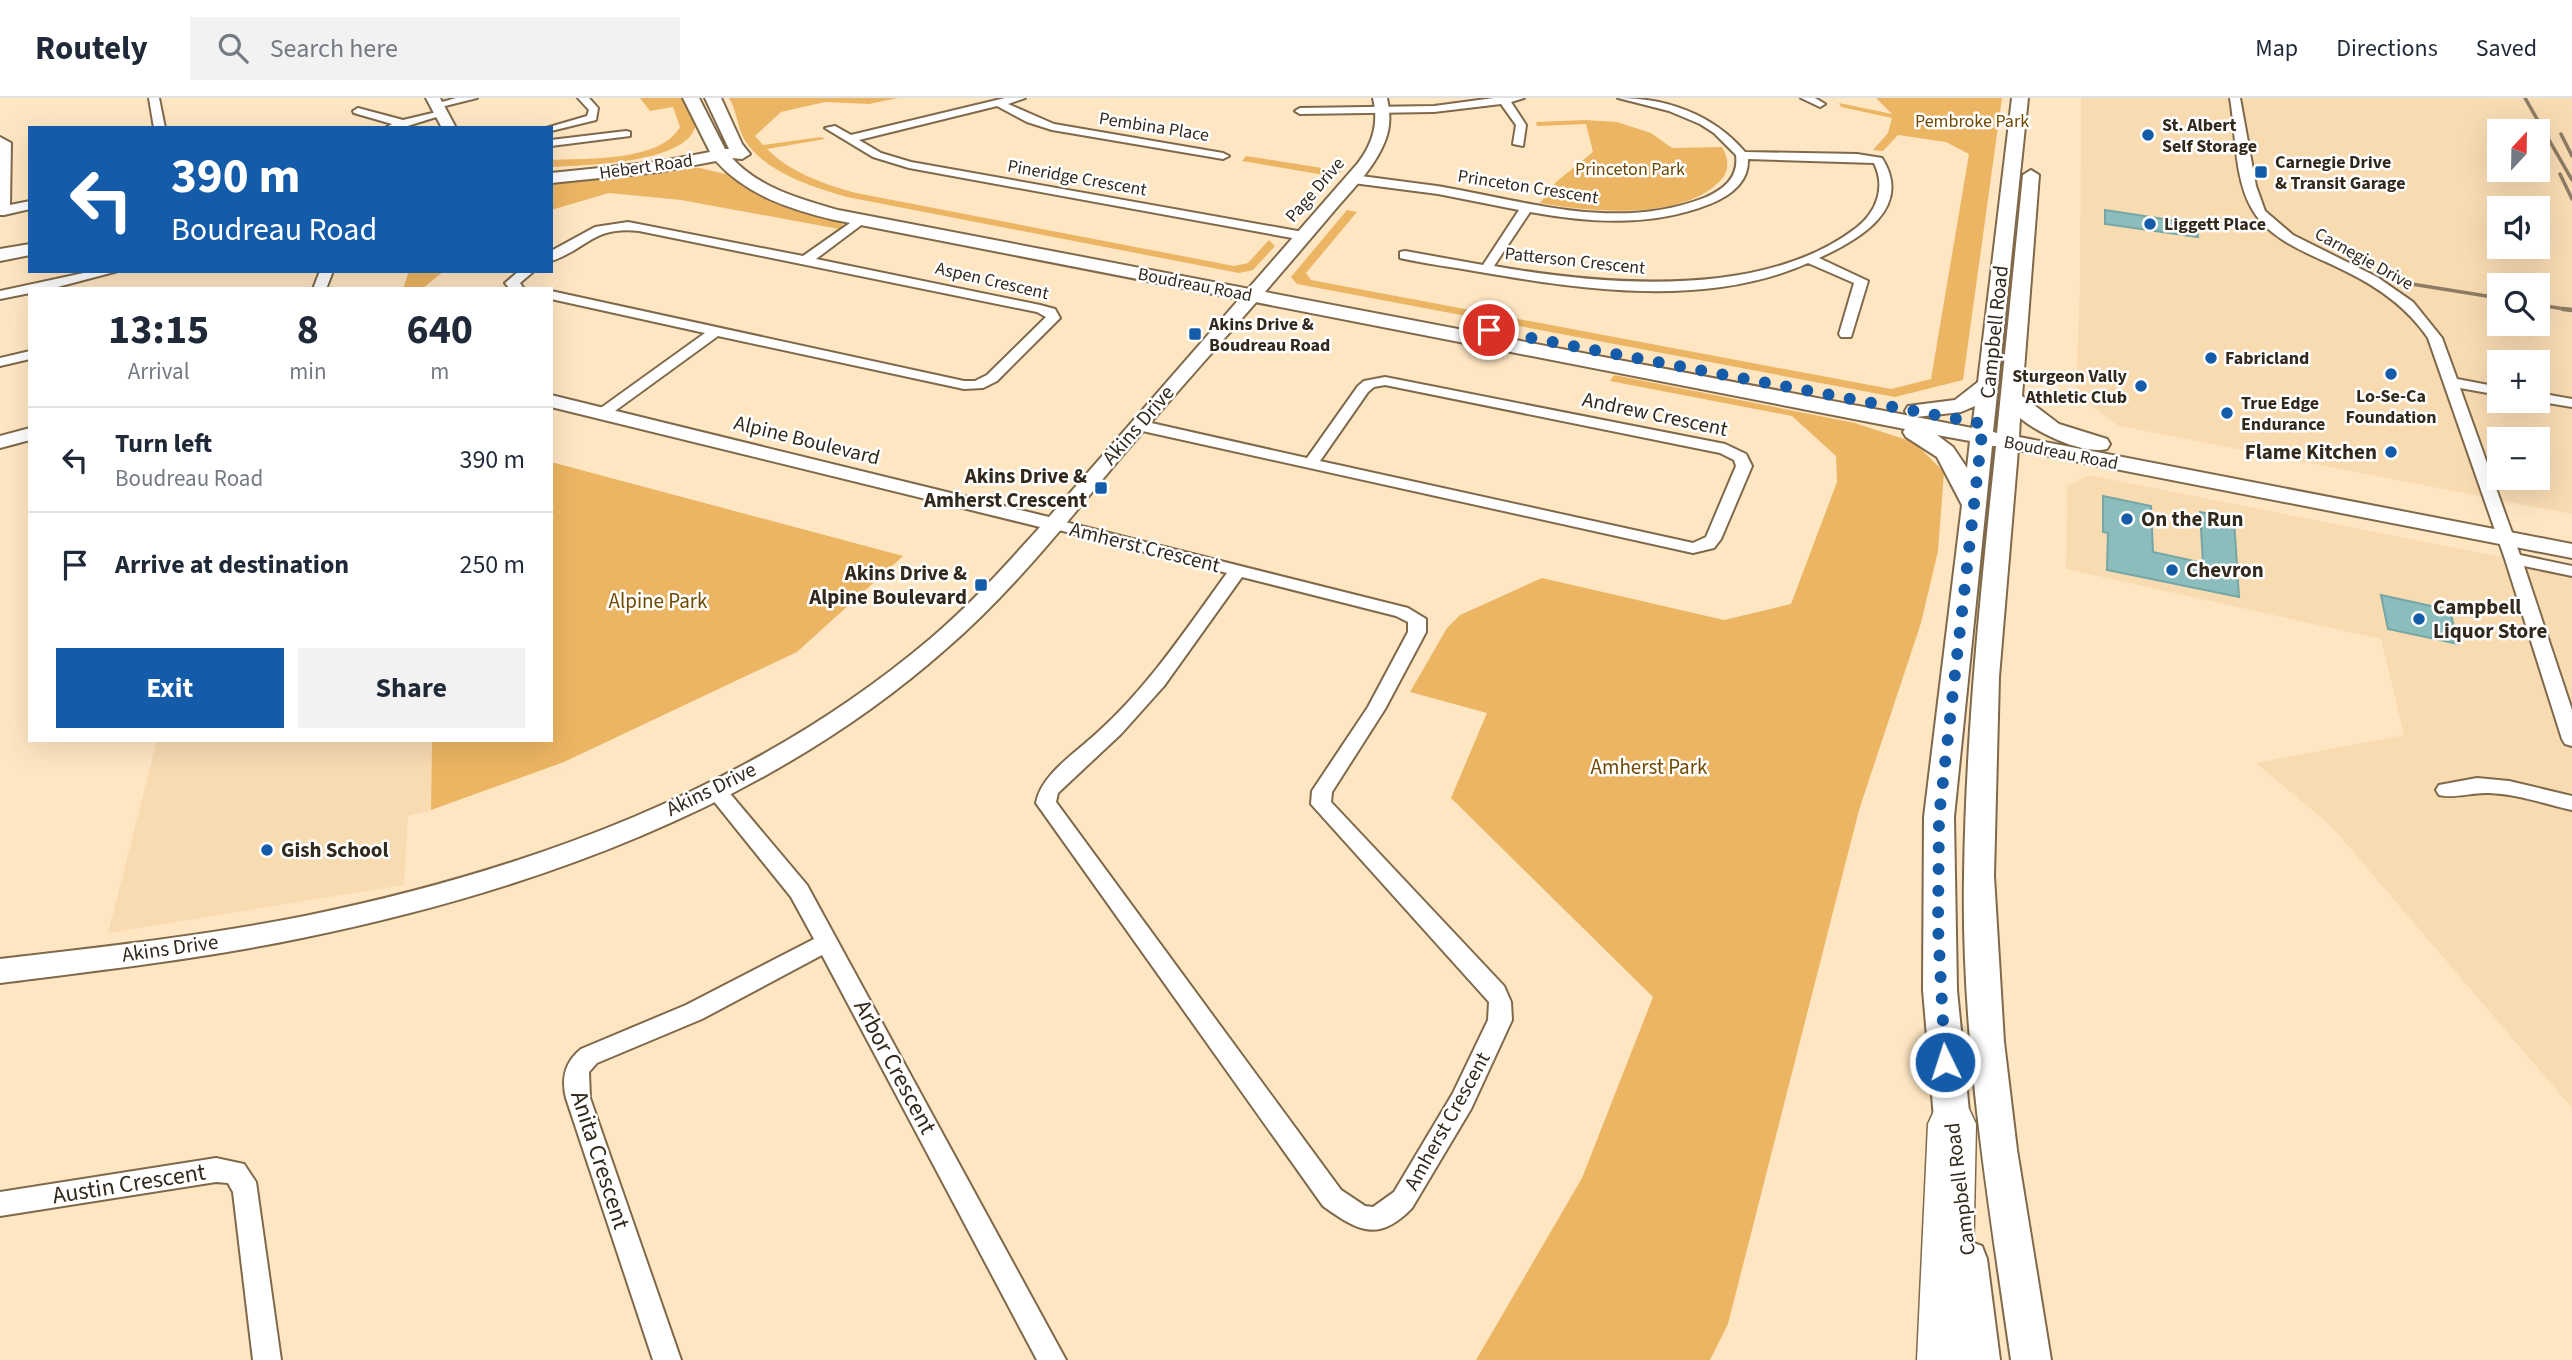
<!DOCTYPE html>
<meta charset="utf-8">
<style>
body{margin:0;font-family:"Source Sans 3",sans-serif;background:#f2f2f3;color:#1f2937;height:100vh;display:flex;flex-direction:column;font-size:26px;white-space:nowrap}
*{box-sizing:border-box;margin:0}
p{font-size:23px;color:#747a83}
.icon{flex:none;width:38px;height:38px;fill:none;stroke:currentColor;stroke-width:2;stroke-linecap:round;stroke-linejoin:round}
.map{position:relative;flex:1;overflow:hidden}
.details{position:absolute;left:28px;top:189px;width:525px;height:455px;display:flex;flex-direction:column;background:#fff;border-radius:0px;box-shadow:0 7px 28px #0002}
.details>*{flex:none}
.banner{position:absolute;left:28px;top:28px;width:525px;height:147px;border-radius:0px;box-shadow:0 7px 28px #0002;background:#145baa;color:#fff;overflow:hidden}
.needle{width:46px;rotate:22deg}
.buttons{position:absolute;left:2487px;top:21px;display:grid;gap:14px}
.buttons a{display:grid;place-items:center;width:63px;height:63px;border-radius:0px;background:#fff;box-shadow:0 7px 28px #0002;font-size:35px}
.pin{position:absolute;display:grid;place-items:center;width:60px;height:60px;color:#fff;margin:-30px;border:4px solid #fff;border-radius:50%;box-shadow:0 2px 7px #0007}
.me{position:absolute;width:77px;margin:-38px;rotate:356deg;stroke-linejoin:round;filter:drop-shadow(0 0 5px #0008)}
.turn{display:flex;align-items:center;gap:24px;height:147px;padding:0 28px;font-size:32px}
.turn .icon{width:91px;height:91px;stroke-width:2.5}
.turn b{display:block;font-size:49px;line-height:60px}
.eta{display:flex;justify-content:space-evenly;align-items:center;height:119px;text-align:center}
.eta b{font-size:42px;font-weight:700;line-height:49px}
.action{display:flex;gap:14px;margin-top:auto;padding:14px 28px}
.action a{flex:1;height:80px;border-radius:0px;background:#145baa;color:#fff;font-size:28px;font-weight:700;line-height:80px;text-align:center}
.action a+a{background:#f2f2f3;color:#1f2937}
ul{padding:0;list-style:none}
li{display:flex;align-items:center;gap:21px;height:105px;padding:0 28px;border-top:2px solid #e0e1e3}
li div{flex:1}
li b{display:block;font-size:26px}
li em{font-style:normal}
header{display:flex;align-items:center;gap:42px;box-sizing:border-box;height:98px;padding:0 35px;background:#fff;border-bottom:2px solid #e0e1e3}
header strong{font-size:33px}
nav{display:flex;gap:38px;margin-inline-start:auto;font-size:24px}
.search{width:490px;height:63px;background:#f2f2f3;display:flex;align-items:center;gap:18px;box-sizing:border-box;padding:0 24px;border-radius:0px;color:#747a83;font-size:26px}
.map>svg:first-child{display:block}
.built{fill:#f9dbb2;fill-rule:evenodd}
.green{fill:#ecb563}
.building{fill:#8bbdbd;stroke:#74a6a5;stroke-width:2}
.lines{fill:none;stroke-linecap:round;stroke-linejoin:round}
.minor-casing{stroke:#7f694a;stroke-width:4}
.tertiary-casing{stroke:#7f694a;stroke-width:4}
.secondary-casing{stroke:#7f694a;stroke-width:4}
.motorway-casing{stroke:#7f694a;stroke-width:3}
.minor{fill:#fff;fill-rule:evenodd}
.tertiary{fill:#fff;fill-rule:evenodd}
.secondary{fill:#fff;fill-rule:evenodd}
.motorway{fill:#fff;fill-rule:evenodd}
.rail-far1{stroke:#8c7c65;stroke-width:3.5}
.rail{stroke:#8c7c65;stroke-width:4.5}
.route{stroke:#145baa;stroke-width:12;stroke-dasharray:0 21.6}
.poi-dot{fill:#145baa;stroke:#fff;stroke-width:2.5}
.labels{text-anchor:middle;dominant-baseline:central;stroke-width:5;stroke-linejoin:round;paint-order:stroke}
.far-park-label{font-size:18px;fill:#704a00;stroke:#fff}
.far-poi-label{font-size:18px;font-weight:bold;fill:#32281b;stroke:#fff;text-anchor:start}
.far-street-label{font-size:18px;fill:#32281b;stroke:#fff}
.street-label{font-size:21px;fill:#32281b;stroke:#fff}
.poi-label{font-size:21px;font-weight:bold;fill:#32281b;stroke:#fff;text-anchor:start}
.park-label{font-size:21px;fill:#704a00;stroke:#fff}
.near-street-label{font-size:24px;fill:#32281b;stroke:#fff}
</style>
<header>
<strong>Routely</strong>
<div class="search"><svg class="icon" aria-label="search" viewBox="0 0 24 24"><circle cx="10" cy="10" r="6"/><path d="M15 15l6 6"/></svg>Search here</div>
<nav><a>Map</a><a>Directions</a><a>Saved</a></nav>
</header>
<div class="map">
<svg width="2572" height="1262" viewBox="0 0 2572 1262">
<rect width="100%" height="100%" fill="#ffe6c3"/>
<g class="built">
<path d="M2081,0H2572V416L2119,328L2076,296L2080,184ZM2499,33H2538V72H2499ZM2499,110H2538V149H2499ZM2499,187H2538V226H2499ZM2499,264H2538V303H2499ZM2499,341H2538V380H2499Z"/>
<polygon points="2089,377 2572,473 2572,1010 2331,728 2256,665 2404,637 2381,541 2066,471 2067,388"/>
<polygon points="157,642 432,642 431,712 408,718 404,787 108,835"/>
</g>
<g class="green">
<path d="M640,0H686L696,25C692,66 582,67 551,69V62C588,60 660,64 680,29L673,9L650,13Z"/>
<path d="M729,0H898L869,6L825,4L781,14L755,38L763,47L821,39L825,41L767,51C791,75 824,86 856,95L1234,168L1248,165L1269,142L1275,148L1253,172L1239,175L847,99C812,89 764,74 744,41C737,28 737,13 729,0Z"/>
<polygon points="1876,0 2002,0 1963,282 1895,299 1297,186 1291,179 1347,112 1357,114 1306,175 1311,182 1891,291 1931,281 1969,56 1946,44 1898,37 1883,53 1873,52 1888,35 1892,20 1841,9 1839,5 1892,16"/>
<path d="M1585,22L1617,24L1651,35L1672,50L1722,49C1729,61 1730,73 1720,83C1682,123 1589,114 1540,105L1556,84L1593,54L1586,26L1537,28L1536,24Z"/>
<polygon points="1246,58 1341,73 1336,79 1242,63"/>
<polygon points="679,70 700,70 730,77 773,100 838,122 843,127 839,131 681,102 609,95 551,112 551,83"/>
<polygon points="409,173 444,173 422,191 403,191"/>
<polygon points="1614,277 1855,325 1919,346 1921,351 1944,374 1938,453 1921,525 1859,712 1728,1226 1710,1262 1476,1262 1582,1080 1653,899 1451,700 1487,615 1410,594 1447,530 1460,517 1542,480 1724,522 1791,506 1837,384 1836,358 1792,318 1610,283"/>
<polygon points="551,364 903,458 797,554 564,664 431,712 432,642 551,642"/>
</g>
<g class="building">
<polygon points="2105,112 2197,126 2198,139 2105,126"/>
<polygon points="2103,398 2151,408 2153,454 2203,465 2200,414 2234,421 2239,499 2107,472 2108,435 2103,434"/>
<polygon points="2381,497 2450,512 2458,546 2388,531"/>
</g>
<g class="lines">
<defs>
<g id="minor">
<polygon points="149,0 159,0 165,30 154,30"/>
<polygon points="456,0 477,0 437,10 432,7"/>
<polygon points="578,0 589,0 598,10 596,22 551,33 551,30 546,30 587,18 589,12"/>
<polygon points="1005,0 1025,0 1008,6 1054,26 1223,55 1229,58 1223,61 1052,32 1027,24 997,8 859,42 881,55 911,64 1303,134 1309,138 1303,142 909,70 873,59 825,30 835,28 851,37"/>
<polygon points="1494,0 1524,0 1511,4 1526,27 1523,48 1513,46 1516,27 1501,6 1434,14 1300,16 1295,13 1300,10 1434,8"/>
<path d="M1618,0C1666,0 1713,16 1745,54L1857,56L1882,60C1914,111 1858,142 1819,160L1868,183L1851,239H1841L1839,236L1854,185L1808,165C1707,210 1584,192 1480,174C1453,169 1426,166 1400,160V154L1405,153L1483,167L1519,112L1438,96L1353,85L1347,81L1353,77C1381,81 1409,84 1437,88C1526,103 1616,134 1704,100C1723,92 1739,80 1736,57L1714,35L1700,26L1669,13ZM1748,61L1874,65C1886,89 1877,114 1856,130C1762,202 1603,187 1494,168L1530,114C1590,125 1652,129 1710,106C1730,98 1749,84 1748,61Z"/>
<polygon points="1801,0 1815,0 1825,6 1820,9"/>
<path d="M2230,0H2240L2256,88L2265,113L2293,137L2377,179L2413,204L2442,240L2457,281L2499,289V297L2460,290L2520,457L2572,468V478L2524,468L2572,612V648L2565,646L2562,641L2505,461L2428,240C2407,209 2378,189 2345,173C2314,157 2270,144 2252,111C2234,80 2236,35 2230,0Z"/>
<polygon points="358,10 403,22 441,13 446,16 401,30 385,30 392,26 354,15 353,13"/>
<polygon points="626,33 630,34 630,38 551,48 551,42"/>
<polygon points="0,39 11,45 10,107 30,103 30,111 4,117 0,117"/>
<path d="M860,118L864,119V125L816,161L1040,207L1055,211L1060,220L997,283L983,290L964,291L718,238L608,318H598L596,315L598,312L705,235L551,201V193L964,283H975L987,277L1046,219L1037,214L639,133C592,128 588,151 551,163V153L595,129L628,124L803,158Z"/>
<polygon points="93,173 118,173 50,191 30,191 30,195 0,201 0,193"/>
<polygon points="320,173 333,173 326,191 313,191"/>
<polygon points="519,173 534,173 520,185 524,191 510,191 505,185"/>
<polygon points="30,253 30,261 0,268 0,260"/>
<path d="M1385,279L1725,346L1746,356L1752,368L1721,441L1714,450L1693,455L1138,332L1130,327L1138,322L1307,360L1358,288L1364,283ZM1385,287L1720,355L1734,362L1736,368L1706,439L1693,445L1320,363L1368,294L1374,289Z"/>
<polygon points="2538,295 2572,301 2572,309 2535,303"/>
<path d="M1053,421L1408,510L1426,521V534L1385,611L1332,694L1331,704L1504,888L1511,904L1512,922L1471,1011L1412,1110C1378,1145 1358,1133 1323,1108L1036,705C1041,676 1077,654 1098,634C1149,588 1187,530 1227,475L1047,429L1045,426L1047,423ZM1242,479L1396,518L1408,524V534L1368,609L1312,693L1311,706L1489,904L1488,922L1453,995L1394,1094L1373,1109L1365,1108L1341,1092L1056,704L1058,695L1121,636L1164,588Z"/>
<path d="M2477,680L2509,683L2572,698V712C2545,706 2517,696 2489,695C2473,694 2453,701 2439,697L2436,692L2439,687Z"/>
<path d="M715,684L722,686L807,787L1066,1262H1037L822,857L702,921L597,965L589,974L590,1000L681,1262H653L566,1000C561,980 565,964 581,951L686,907L814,841L791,799L708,696L705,691L708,686Z"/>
<polygon points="216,1060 244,1066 256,1084 281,1262 253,1262 233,1094 228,1085 216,1084 0,1118 0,1094"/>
</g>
<g id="tertiary">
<polygon points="426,0 440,0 456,30 442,30"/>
<path d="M1373,0H1387C1390,15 1391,28 1385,43C1375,69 1352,92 1334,113C1302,151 1270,188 1238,225C1195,274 1153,321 1112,370C1060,433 1008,497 947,550C769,708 532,793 302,840C202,861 101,872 0,885V861C102,849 204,838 305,818C529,772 753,691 930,541C970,507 1005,468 1040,429L551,309V297L1049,419L1358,65C1373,45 1379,25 1373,0Z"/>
<polygon points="30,330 30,342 0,350 0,338"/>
</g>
<g id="secondary">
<path d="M683,0H699L725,51H729L705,0H721L742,46L750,56L742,61L732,60C759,90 800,101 838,112L1916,319L1908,318L1905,313L1908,308L1955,302L1978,284L2012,0H2028L1993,334L1997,335L2023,77L2031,72L2039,77L2022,298L2059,326L2107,341L2110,346L2107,351C2083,357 2038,335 2020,320L2019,339L2572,446V460L2018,352L1999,579L1994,778L2004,944L2017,1052L2051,1262H2011C1988,1101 1961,940 1964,777C1966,633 1981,491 1996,348H1992L1954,719L1957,892L1972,1044L1967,1056L1954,1060L1941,1056L1936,1044L1923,892L1924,719L1962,407L1937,359L1906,339L1903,334L1905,331L835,122C792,112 746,97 716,63L658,74L551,85V75L658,64L710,54ZM1975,308L1972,330L1916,319L1961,314ZM1937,337L1970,343L1967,370L1953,349Z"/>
<polygon points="30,146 30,157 0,163 0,151"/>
<polygon points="1968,1143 1982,1148 1987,1161 2000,1262 1960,1262 1949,1161 1954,1148"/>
</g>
<polygon id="motorway" points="1952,1005 1969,1011 1976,1026 1971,1262 1917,1262 1928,1026 1935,1011"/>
</defs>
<use href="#minor" class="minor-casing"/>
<use href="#tertiary" class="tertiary-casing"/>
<use href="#secondary" class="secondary-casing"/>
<use href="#motorway" class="motorway-casing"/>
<use href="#minor" class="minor"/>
<use href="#tertiary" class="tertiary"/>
<use href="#secondary" class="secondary"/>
<use href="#motorway" class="motorway"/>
<g class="rail-far1">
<polyline points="2525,0 2572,82"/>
<polyline points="2561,36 2572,58"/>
<polyline points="2560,76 2572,101"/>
<polyline points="2399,184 2499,200"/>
<polyline points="2538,207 2572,212"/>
</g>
<polyline class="rail" points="2563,211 2572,212"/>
</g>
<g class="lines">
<polyline class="route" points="1489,232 1983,326 1939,719 1938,829 1945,964"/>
</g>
<g class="poi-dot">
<circle cx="2148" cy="37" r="7"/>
<rect x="2254" y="67" width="14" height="14" rx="3.5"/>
<circle cx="2150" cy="126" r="7"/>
<rect x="1188" y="229" width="14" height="14" rx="3.5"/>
<circle cx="2211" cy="260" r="7"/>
<circle cx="2391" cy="276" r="7"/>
<circle cx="2141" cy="288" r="7"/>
<circle cx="2227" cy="315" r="7"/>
<circle cx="2391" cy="354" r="7"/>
<rect x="1094" y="383" width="14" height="14" rx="3.5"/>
<circle cx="2127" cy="421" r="7"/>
<circle cx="2172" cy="472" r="7"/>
<rect x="974" y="480" width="14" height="14" rx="3.5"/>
<circle cx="2419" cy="521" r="7"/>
<circle cx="267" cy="752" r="7"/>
</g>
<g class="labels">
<g class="far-park-label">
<text x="1972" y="23">Pembroke Park</text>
<text x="1630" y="71">Princeton Park</text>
</g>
<g class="far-poi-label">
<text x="2162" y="27">St. Albert<tspan x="2162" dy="21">Self Storage</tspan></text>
<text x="2275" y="64">Carnegie Drive<tspan x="2275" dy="21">&amp; Transit Garage</tspan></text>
<text x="2164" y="126">Liggett Place</text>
<text x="1209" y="226">Akins Drive &amp;<tspan x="1209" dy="21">Boudreau Road</tspan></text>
<text x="2225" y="260">Fabricland</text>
<text x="2127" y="278" text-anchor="end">Sturgeon Vally<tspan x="2127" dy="21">Athletic Club</tspan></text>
<text x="2391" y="298" text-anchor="middle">Lo-Se-Ca<tspan x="2391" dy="21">Foundation</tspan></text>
<text x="2241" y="305">True Edge<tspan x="2241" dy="21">Endurance</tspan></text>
</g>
<g class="far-street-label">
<text transform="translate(1154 29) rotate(9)">Pembina Place</text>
<text transform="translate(646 69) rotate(-8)">Hebert Road</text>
<text transform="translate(1077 80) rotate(10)">Pineridge Crescent</text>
<text transform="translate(1528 89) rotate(9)">Princeton Crescent</text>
<text transform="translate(1315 92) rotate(-49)">Page Drive</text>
<text transform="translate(2364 161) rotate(29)">Carnegie Drive</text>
<text transform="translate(1575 163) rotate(6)">Patterson Crescent</text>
<text transform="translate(992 183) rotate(13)">Aspen Crescent</text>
<text transform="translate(1195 187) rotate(11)">Boudreau Road</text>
<text transform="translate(2061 355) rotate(11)">Boudreau Road</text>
</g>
<g class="street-label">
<text transform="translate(1994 234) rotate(-84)">Campbell Road</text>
<text transform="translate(1655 316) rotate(12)">Andrew Crescent</text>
<text transform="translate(1138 327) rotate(-49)">Akins Drive</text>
<text transform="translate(807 342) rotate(14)">Alpine Boulevard</text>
<text transform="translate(1145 449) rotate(14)">Amherst Crescent</text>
<text transform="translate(711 691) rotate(-26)">Akins Drive</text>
<text transform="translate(170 850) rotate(-8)">Akins Drive</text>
<text transform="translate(1447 1023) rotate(-61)">Amherst Crescent</text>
<text transform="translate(1960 1091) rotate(-97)">Campbell Road</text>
</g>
<g class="poi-label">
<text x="2377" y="354" text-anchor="end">Flame Kitchen</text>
<text x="1087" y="378" text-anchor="end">Akins Drive &amp;<tspan x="1087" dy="24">Amherst Crescent</tspan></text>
<text x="2141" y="421">On the Run</text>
<text x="2186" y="472">Chevron</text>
<text x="967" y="475" text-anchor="end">Akins Drive &amp;<tspan x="967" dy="24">Alpine Boulevard</tspan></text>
<text x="2433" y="509">Campbell<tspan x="2433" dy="24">Liquor Store</tspan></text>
<text x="281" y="752">Gish School</text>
</g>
<g class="park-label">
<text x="658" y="503">Alpine Park</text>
<text x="1649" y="669">Amherst Park</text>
</g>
<g class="near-street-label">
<text transform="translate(895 969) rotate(62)">Arbor Crescent</text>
<text transform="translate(600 1062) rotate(72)">Anita Crescent</text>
<text transform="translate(129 1086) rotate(-9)">Austin Crescent</text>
</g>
</g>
</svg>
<div class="buttons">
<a><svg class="needle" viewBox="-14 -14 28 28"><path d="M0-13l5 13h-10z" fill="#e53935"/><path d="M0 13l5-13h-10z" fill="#747a83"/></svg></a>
<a><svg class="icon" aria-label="sound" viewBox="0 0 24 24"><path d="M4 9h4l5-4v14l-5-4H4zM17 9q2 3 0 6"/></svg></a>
<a><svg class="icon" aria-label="search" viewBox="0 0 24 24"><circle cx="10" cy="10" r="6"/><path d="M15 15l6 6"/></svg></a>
<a>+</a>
<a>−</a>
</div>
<div class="pin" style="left:1489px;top:232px;background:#d93025"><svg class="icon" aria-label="arrive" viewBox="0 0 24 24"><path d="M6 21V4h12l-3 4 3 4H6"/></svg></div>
<svg class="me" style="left:1945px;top:964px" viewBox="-20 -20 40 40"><circle r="17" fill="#145baa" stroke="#fff" stroke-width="3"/><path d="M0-11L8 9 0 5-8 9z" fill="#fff"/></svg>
<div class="banner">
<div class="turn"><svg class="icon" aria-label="left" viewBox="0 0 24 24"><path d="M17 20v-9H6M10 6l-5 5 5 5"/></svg><div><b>390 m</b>Boudreau Road</div></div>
</div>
<section class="details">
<div class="eta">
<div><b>13:15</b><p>Arrival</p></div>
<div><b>8</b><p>min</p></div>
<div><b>640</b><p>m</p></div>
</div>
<ul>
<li><svg class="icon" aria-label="left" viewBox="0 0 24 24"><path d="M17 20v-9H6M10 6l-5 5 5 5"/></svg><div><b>Turn left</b><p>Boudreau Road</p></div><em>390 m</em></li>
<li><svg class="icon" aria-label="arrive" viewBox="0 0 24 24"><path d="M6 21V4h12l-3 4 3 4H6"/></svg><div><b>Arrive at destination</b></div><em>250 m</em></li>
</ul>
<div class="action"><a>Exit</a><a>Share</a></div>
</section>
</div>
